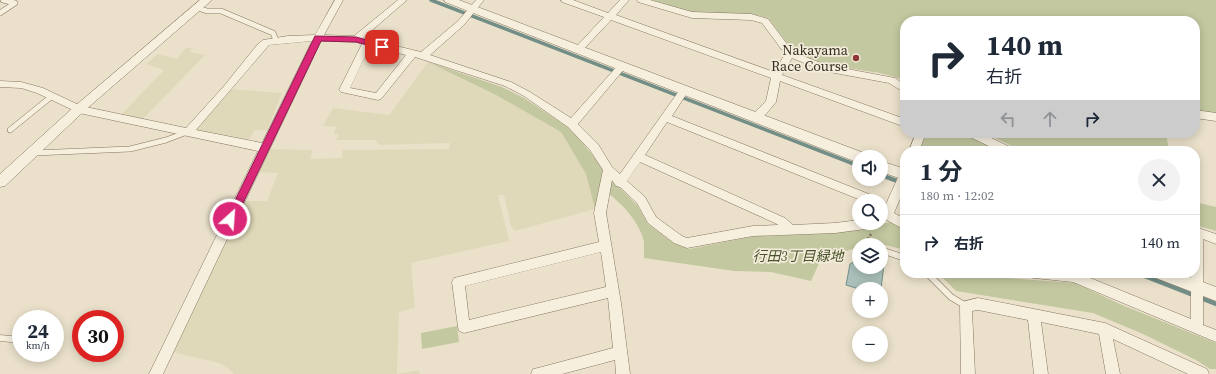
<!DOCTYPE html>
<html lang="ja">
<meta charset="utf-8">
<style>
body{margin:0;font-family:"Source Serif 4","Noto Sans JP",serif;background:#f2f2f3;color:#1f2937;height:100vh;display:flex;flex-direction:column;font-size:15px;white-space:nowrap}
*{box-sizing:border-box;margin:0}
p{font-size:13px;color:#747a83}
.icon{flex:none;width:22px;height:22px;fill:none;stroke:currentColor;stroke-width:2;stroke-linecap:round;stroke-linejoin:round}
.map{position:relative;flex:1;overflow:hidden}
.sheet{position:absolute;left:900px;top:146px;width:300px;height:132px;display:flex;flex-direction:column;background:#fff;border-radius:16px;box-shadow:0 2px 10px #0003}
.sheet>*{flex:none}
.hud{position:absolute;left:900px;top:16px;width:300px;height:122px;border-radius:16px;box-shadow:0 2px 10px #0003;background:#fff;color:#1f2937;overflow:hidden}
.tools{position:absolute;left:852px;top:150px;display:grid;gap:8px}
.tools a{display:grid;place-items:center;width:36px;height:36px;border-radius:50%;background:#fff;box-shadow:0 2px 10px #0003;font-size:20px}
.speed{position:absolute;left:12px;top:310px;display:flex;gap:8px;font-size:20px;font-weight:700;text-align:center}
.speed>*{display:grid;place-content:center;width:52px;height:52px;border-radius:50%;background:#fff;box-shadow:0 2px 10px #0003;line-height:1}
.speed small{font-size:10px;font-weight:400}
.speed .limit{border:6px solid #d22;background:#fff;color:#111}
.pin{position:absolute;display:grid;place-items:center;width:34px;height:34px;color:#fff;margin:-17px;border-radius:8px;box-shadow:0 2px 6px #0006}
.me{position:absolute;width:44px;margin:-22px;rotate:26deg;stroke-linejoin:round;filter:drop-shadow(0 0 3px #0008)}
.turn{display:flex;align-items:center;gap:14px;height:84px;padding:0 20px;font-size:18px}
.turn .icon{width:52px;height:52px;stroke-width:2.5}
.turn b{display:block;font-size:28px;line-height:34px}
.lanes{display:flex;align-items:center;height:38px;padding:0 20px;background:#0003;justify-content:center;gap:20px;direction:ltr}
.lanes .off{opacity:.35}
.round{display:grid;place-items:center;flex:none;width:42px;height:42px;border-radius:21px;background:#f2f2f3}
.summary{display:flex;align-items:center;justify-content:space-between;height:68px;padding:0 20px}
h1{font-size:24px;font-weight:700;line-height:30px}
ul{padding:0;list-style:none}
li{display:flex;align-items:center;gap:12px;height:56px;padding:0 20px;border-top:1px solid #e0e1e3}
li div{flex:1}
li b{display:block;font-size:15px}
li em{font-style:normal}
.map>svg:first-child{display:block}
.farmland{fill:#e0d9b9}
.green{fill:#c3c8a0}
.water{fill:#abc0ba;stroke:#728e87}
.lines{fill:none;stroke-linecap:round;stroke-linejoin:round}
.stream-far1{stroke:#728e87;stroke-width:3.5}
.stream{stroke:#728e87;stroke-width:4.5}
.service-far1-casing{stroke:#867561;stroke-width:6}
.service-casing{stroke:#867561;stroke-width:7}
.minor-casing{stroke:#867561;stroke-width:1}
.tertiary-casing{stroke:#867561;stroke-width:1}
.path{stroke:#867561;stroke-width:2.5;stroke-dasharray:3.5 2;stroke-linecap:butt}
.service-far1{stroke:#f6efde;stroke-width:5}
.service{stroke:#f6efde;stroke-width:6}
.minor{fill:#f6efde;fill-rule:evenodd}
.tertiary{fill:#f6efde;fill-rule:evenodd}
.route{fill:#db2777;stroke:#8e194d}
.poi-dot{fill:#8f3737;stroke:#f3ecda;stroke-width:1.5}
.labels{text-anchor:middle;dominant-baseline:central;stroke-width:3.5;stroke-linejoin:round;paint-order:stroke}
.poi-label{font-size:14px;fill:#382d23;stroke:#f3ecda;text-anchor:end}
.park-label{font-size:14px;font-style:italic;fill:#49532b;stroke:#f3ecda}
</style>
<div class="map">
<svg width="1216" height="374" viewBox="0 0 1216 374">
<rect width="100%" height="100%" fill="#ebe1cb"/>
<g class="farmland">
<polygon points="186,48 192,48 190,52 205,55 142,120 119,117 164,70 146,64 158,54 177,59"/>
<polygon points="428,62 496,95 561,132 586,174 595,209 515,231 511,226 504,195 498,195 509,241 411,263 415,308 399,312 397,374 418,370 420,374 234,374 227,367 219,363 172,352 246,201 267,201 278,173 259,172 270,149 313,150 310,159 342,158 343,150 449,149 450,143 379,145 375,140 336,140 339,134 334,134 336,127 323,126 333,108 389,115"/>
<polygon points="232,89 282,93 267,130 255,130 248,141 193,130"/>
</g>
<g class="green">
<polygon points="652,0 1216,0 1216,114 1195,111 1195,21 905,21 905,80 880,73 821,64 794,52 768,18 752,14 692,12"/>
<path d="M428,62L502,87L524,98L572,130L616,184L637,205L648,224L674,243L689,249L755,236L835,233L891,222L905,230V250L873,242L859,245V247L821,259L811,281L771,272L734,271L644,258C644,253 644,247 644,242C639,219 618,200 600,187L595,209L586,174L561,132L496,95Z"/>
<polygon points="925,133 966,133 1003,151 918,151"/>
<polygon points="984,133 1166,133 1169,151 1023,151"/>
<polygon points="1195,202 1216,207 1216,231 1195,225"/>
<polygon points="938,273 985,273 994,277 1075,283 1122,305 1216,343 1216,369 1210,369 1196,360 1143,334 1093,313 956,291"/>
<polygon points="457,326 459,342 422,349 421,333"/>
</g>
<polygon class="water" points="885,256 881,289 859,289 846,285 850,264 859,259 859,267 881,267 881,258"/>
<g class="lines">
<polyline class="stream-far1" points="431,0 859,166"/>
<g class="stream">
<polyline points="881,175 905,184"/>
<polyline points="1137,273 1216,304"/>
</g>
<defs>
<g id="service-far1">
<polyline points="198,8 207,11 221,11 273,33 276,40"/>
<polyline points="0,13 15,3 3,0"/>
<polyline points="10,130 52,96"/>
<polyline points="34,153 130,149 166,140 187,132"/>
</g>
<g id="service">
<polyline points="881,250 905,258"/>
<polyline points="927,273 951,297 966,306"/>
<polyline points="0,338 21,340"/>
</g>
<g id="minor">
<path d="M335,0H343L324,35L354,36L398,0H407L363,38L421,52L458,21L476,0H484L464,25L430,55L511,82L530,92L571,118L619,64H625L627,66L625,68L578,124L598,144L612,167L620,174L681,88L684,87L689,90L672,116L879,198L881,201H863L667,122L645,155L785,218L793,225L835,223L859,220V223H879L877,226L873,228L835,233L753,236L687,248L674,243L648,223L637,203L620,187L616,186L612,180L606,213L621,303L630,374H616L615,360L562,374H531L533,369L538,368L613,348L608,298L464,333L459,331L458,327L452,282L454,278L458,277L599,242L594,213L603,170L590,150L568,127L524,96L505,86L415,57L381,99L378,100L341,92L339,90L362,44L356,42L321,41L163,374H149L258,151L79,113L37,93L21,88L0,87V81L21,82L43,88L81,106L186,128L224,86L257,45L263,40L288,36L315,35ZM312,41L262,143L196,130L269,45ZM370,46L406,55L376,93L350,88ZM640,162L777,224L778,225L753,226L687,238L682,236L656,217L645,197L627,181ZM601,252L606,287L469,320L465,286Z"/>
<polygon points="561,0 573,0 608,13 620,0 629,0 616,15 774,72 785,54 762,23 751,20 692,18 638,2 637,0 650,0 692,12 751,14 768,19 793,52 826,65 895,78 905,85 905,93 889,83 824,71 792,58 782,75 905,119 905,127 780,81 776,102 760,121 752,121 751,118 752,115 766,101 771,78 611,20 581,52 575,52 573,50 575,48 604,17 562,2"/>
<polygon points="1195,110 1216,113 1216,121 1195,118"/>
<polygon points="916,133 926,133 919,151 909,151"/>
<polygon points="967,133 981,133 1012,148 1013,151 999,151 968,136"/>
<polygon points="905,169 905,187 894,213 905,219 905,230 883,218 881,215 900,173 901,170"/>
<polygon points="1195,227 1216,234 1216,244 1203,239 1203,325 1216,330 1216,342 1073,282 1034,278 1030,277 1028,273 1078,273 1191,319 1191,273 1195,273"/>
<polygon points="978,298 1105,323 1207,369 1209,374 1188,374 1113,339 1120,374 1106,374 1099,334 1041,322 1048,374 1034,374 1028,320 978,310 972,311 975,374 961,374 960,306 962,302"/>
</g>
<g id="tertiary">
<polygon points="200,0 212,0 83,112 5,186 0,187 0,174 75,106"/>
<polygon points="444,0 459,0 864,153 866,157 859,157 859,162 854,161 445,2"/>
<polygon points="881,161 905,169 905,180 881,172"/>
<polygon points="1153,273 1179,273 1216,287 1216,301 1156,278"/>
</g>
</defs>
<use href="#service-far1" class="service-far1-casing"/>
<use href="#service" class="service-casing"/>
<use href="#minor" class="minor-casing"/>
<use href="#tertiary" class="tertiary-casing"/>
<polyline class="path" points="864,245 871,234"/>
<use href="#service-far1" class="service-far1"/>
<use href="#service" class="service"/>
<use href="#minor" class="minor"/>
<use href="#tertiary" class="tertiary"/>
</g>
<polygon class="route" points="315,36 356,37 385,45 386,47 382,49 356,42 321,41 234,222 227,222 226,219"/>
<circle class="poi-dot" cx="856" cy="58" r="4"/>
<g class="labels">
<g class="poi-label">
<text x="848" y="50">Nakayama<tspan x="848" dy="16">Race Course</tspan></text>
</g>
<g class="park-label">
<text x="798" y="256">行田3丁目緑地</text>
</g>
</g>
</svg>
<div class="tools">
<a><svg class="icon" aria-label="sound" viewBox="0 0 24 24"><path d="M4 9h4l5-4v14l-5-4H4zM17 9q2 3 0 6"/></svg></a>
<a><svg class="icon" aria-label="search" viewBox="0 0 24 24"><circle cx="10" cy="10" r="6"/><path d="M15 15l6 6"/></svg></a>
<a><svg class="icon" aria-label="layers" viewBox="0 0 24 24"><path d="M12 4l9 5-9 5-9-5zM3 14l9 5 9-5"/></svg></a>
<a>+</a>
<a>−</a>
</div>
<div class="speed"><div>24<small>km/h</small></div><div class="limit">30</div></div>
<div class="pin" style="left:382px;top:47px;background:#d93025"><svg class="icon" aria-label="arrive" viewBox="0 0 24 24"><path d="M6 21V4h12l-3 4 3 4H6"/></svg></div>
<svg class="me" style="left:230px;top:219px" viewBox="-20 -20 40 40"><circle r="17" fill="#db2777" stroke="#fff" stroke-width="3"/><path d="M0-11L8 9 0 5-8 9z" fill="#fff"/></svg>
<div class="hud">
<div class="turn"><svg class="icon" aria-label="right" viewBox="0 0 24 24"><path d="M7 20v-9h11M14 6l5 5-5 5"/></svg><div><b>140 m</b>右折</div></div>
<div class="lanes"><svg class="icon off" aria-label="left" viewBox="0 0 24 24"><path d="M17 20v-9H6M10 6l-5 5 5 5"/></svg><svg class="icon off" aria-label="ahead" viewBox="0 0 24 24"><path d="M12 20V5M6 11l6-6 6 6"/></svg><svg class="icon" aria-label="right" viewBox="0 0 24 24"><path d="M7 20v-9h11M14 6l5 5-5 5"/></svg></div>
</div>
<section class="sheet">
<div class="summary"><div><h1>1 分</h1><p>180 m · 12:02</p></div><a class="round"><svg class="icon" aria-label="close" viewBox="0 0 24 24"><path d="M6 6l12 12M18 6L6 18"/></svg></a></div>
<ul>
<li><svg class="icon" aria-label="right" viewBox="0 0 24 24"><path d="M7 20v-9h11M14 6l5 5-5 5"/></svg><div><b>右折</b></div><em>140 m</em></li>
</ul>
</section>
</div>
